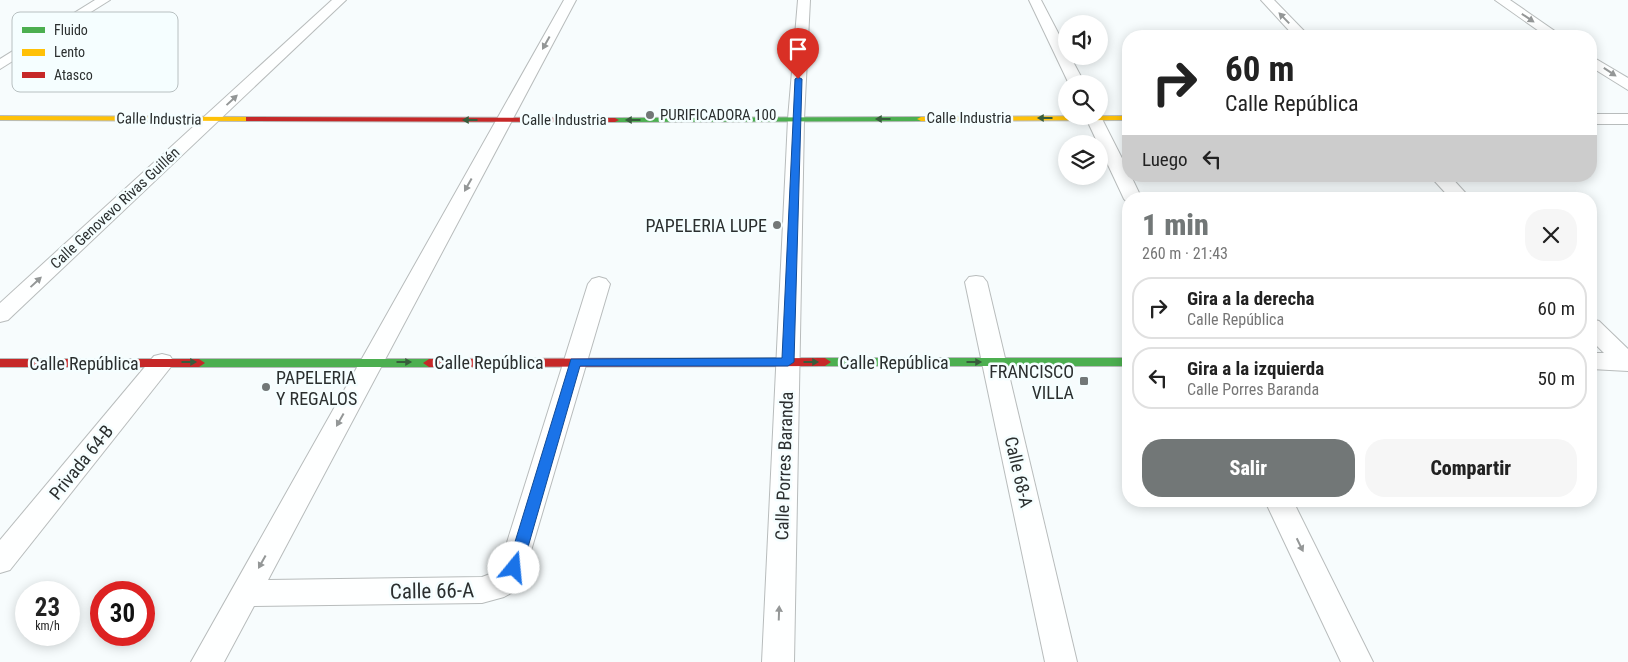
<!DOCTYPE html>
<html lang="es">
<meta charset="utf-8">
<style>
body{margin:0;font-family:"Roboto Condensed",sans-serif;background:#f6f6f6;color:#222;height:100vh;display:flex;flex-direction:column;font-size:19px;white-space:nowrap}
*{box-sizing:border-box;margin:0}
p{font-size:16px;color:#767676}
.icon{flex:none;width:28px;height:28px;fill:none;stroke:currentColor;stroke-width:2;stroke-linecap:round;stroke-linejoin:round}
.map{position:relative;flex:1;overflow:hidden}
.details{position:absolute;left:1122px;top:192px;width:475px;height:315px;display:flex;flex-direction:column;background:#fff;border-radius:20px;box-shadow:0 2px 12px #0003}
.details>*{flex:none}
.banner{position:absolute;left:1122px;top:30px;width:475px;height:152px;border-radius:20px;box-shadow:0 2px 12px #0003;background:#fff;color:#222;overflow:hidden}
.controls{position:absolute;left:1058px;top:15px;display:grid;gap:10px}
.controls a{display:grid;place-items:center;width:50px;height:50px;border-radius:50%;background:#fff;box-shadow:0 2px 12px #0003;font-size:25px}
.speed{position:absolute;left:15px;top:581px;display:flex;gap:10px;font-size:25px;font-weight:700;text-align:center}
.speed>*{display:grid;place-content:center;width:65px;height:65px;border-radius:50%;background:#fff;box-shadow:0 2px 12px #0003;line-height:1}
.speed small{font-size:12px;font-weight:400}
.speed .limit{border:8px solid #d22;background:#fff;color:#111}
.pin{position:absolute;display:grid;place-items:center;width:42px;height:42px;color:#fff;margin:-51px -21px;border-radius:50% 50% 50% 0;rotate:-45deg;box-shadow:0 0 5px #0007}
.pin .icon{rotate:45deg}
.me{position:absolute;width:55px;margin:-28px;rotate:17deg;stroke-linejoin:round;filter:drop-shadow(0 0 4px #0008)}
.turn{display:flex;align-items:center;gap:18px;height:105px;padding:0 20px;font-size:22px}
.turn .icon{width:65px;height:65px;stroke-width:2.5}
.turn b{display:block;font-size:35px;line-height:42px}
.then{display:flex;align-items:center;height:48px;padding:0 20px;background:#0003;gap:10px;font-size:19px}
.round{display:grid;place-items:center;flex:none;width:52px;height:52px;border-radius:20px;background:#f6f6f6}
.overview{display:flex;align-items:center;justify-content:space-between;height:85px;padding:0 20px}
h1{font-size:30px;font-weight:800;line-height:38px;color:#727777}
.action{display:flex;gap:10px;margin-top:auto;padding:10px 20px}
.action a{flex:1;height:58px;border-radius:20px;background:#727777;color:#fff;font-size:20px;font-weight:800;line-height:58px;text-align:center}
.action a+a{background:#f6f6f6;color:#222}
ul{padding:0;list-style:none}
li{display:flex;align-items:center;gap:15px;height:62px;margin:0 10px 8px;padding:0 10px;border:2px solid #e0e0e0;border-radius:20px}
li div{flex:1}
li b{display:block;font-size:19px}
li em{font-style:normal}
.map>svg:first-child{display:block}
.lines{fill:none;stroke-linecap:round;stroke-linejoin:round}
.street-casing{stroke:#b8bcbc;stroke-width:2}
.fast-casing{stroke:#b8bcbc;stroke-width:2}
.slow-casing{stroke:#b8bcbc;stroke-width:2}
.jam-casing{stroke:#b8bcbc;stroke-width:2}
.street{fill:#feffff;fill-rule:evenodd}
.fast{fill:#4caf50;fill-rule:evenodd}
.slow{fill:#ffc107;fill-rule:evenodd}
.jam{fill:#c62828;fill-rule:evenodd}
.oneway{fill:#949797}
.oneway2{fill:#375c3b}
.route{fill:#1a73e8;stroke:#114b97}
.poi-dot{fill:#727777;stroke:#f5feff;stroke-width:2}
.labels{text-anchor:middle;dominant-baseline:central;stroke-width:5;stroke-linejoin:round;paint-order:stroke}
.far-poi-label{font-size:15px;fill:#2b2f2f;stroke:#f5feff;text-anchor:start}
.far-street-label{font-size:15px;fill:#2b2f2f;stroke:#f5feff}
.poi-label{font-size:18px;fill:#2b2f2f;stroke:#f5feff;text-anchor:end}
.street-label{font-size:18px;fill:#2b2f2f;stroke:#f5feff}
.near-street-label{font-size:21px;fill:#2b2f2f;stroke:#f5feff}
.key{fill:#f5feff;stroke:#b8c0c1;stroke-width:1}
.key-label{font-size:14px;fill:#2b2f2f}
</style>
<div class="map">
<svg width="1628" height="662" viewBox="0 0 1628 662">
<rect width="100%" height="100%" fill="#f7fcfd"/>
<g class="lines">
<defs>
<g id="street">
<polygon points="95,0 110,0 0,69 0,59"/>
<polygon points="332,0 346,0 8,320 0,322 0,303"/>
<polygon points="564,0 576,0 268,580 482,577 498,571 588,284 592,279 599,277 606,279 610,284 520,588 504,597 482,603 254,606 224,662 191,662"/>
<polygon points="798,0 810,0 804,119 794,662 762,662 788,119"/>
<polygon points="1029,0 1041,0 1066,48 1066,56 1070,56 1085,84 1069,84"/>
<polygon points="1261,0 1274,0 1309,36 1294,36"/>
<polygon points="1495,0 1510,0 1562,36 1546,36"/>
<polygon points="1591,56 1628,78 1628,90 1591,67"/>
<polygon points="1099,113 1129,172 1129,176 1131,176 1142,199 1129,199 1129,204 1124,199 1085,116 1099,116"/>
<rect x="1591" y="114" width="37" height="10"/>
<polygon points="1430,176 1450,176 1471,199 1451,199"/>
<polygon points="976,276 983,277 987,282 1077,662 1045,662 965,282 969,277"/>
<polygon points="1591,319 1599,321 1628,349 1628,371 1591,369 1591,353 1604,353 1591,340"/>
<polygon points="162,354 170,356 174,362 170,368 10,570 0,573 0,540 154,356"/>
<polygon points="1265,501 1293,501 1373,662 1341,662"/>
</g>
<g id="fast">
<polygon points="921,117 925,119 924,121 615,122 611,120 615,118"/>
<polygon points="825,358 1129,358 1129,366 825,366 819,362"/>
<polygon points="199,359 429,359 435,363 429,367 199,367 193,363"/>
</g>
<g id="slow">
<polygon points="0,116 249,117 253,119 249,121 0,120"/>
<polygon points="1129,116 1129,120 921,121 917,119 921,117"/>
</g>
<g id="jam">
<polygon points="246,117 615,118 619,120 615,122 249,121 246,121"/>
<polygon points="825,358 831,362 825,366 429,367 423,363 429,359"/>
<polygon points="0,359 199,359 205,363 199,367 0,367"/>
</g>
</defs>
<use href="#street" class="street-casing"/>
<use href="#fast" class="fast-casing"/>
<use href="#slow" class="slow-casing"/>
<use href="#jam" class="jam-casing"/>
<use href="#street" class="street"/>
<use href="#fast" class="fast"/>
<use href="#slow" class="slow"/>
<use href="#jam" class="jam"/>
</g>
<defs><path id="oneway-solid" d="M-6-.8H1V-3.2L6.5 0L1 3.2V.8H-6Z" transform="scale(1.25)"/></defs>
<g class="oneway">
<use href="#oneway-solid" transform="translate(1284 18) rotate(-134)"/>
<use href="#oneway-solid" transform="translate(1528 18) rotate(34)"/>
<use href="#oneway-solid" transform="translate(546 43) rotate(119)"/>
<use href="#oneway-solid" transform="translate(1610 72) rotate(34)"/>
<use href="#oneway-solid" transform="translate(232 100) rotate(-43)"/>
<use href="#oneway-solid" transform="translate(468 185) rotate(119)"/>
<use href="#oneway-solid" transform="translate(36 282) rotate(-43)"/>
<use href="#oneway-solid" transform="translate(340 420) rotate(119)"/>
<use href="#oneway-solid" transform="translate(1300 545) rotate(64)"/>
<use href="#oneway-solid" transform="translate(262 562) rotate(119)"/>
<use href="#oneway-solid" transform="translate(779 613) rotate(-88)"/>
</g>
<g class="oneway2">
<use href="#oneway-solid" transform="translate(1045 118) rotate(180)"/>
<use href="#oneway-solid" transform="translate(883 119) rotate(180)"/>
<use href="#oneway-solid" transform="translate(470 120) rotate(-180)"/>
<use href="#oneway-solid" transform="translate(633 120) rotate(180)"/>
<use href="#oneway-solid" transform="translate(189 362)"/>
<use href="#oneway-solid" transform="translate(404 362)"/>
<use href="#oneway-solid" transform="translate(811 362)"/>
<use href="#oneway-solid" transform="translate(974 362)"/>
</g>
<polygon class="route" points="798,77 802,79 794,362 788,366 580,366 522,568 520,572 514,574 509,572 507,568 571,359 782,358 795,79"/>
<g class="poi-dot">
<circle cx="650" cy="115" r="5"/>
<circle cx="777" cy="225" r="5"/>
<rect x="1079" y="376" width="10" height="10" rx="2.5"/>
<circle cx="266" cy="387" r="5"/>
</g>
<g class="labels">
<g class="far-poi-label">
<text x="660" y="115">PURIFICADORA 100</text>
</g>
<g class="far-street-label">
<text x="969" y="118">Calle Industria</text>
<text transform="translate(159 119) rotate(1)">Calle Industria</text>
<text x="564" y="120">Calle Industria</text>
<text transform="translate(115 208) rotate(-43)">Calle Genovevo Rivas Guillén</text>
</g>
<g class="poi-label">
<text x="767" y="225">PAPELERIA LUPE</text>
<text x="1074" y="371">FRANCISCO<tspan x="1074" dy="21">VILLA</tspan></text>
<text x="276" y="377" text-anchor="start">PAPELERIA<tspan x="276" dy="21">Y REGALOS</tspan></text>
</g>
<g class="street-label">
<text x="489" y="362">Calle República</text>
<text x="894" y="362">Calle República</text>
<text x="84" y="363">Calle República</text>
<text transform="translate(81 462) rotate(-51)">Privada 64-B</text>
<text transform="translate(784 466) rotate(-88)">Calle Porres Baranda</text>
<text transform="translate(1019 472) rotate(77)">Calle 68-A</text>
</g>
<g class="near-street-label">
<text transform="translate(432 591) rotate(-1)">Calle 66-A</text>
</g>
</g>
<rect x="12" y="12" width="166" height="80" rx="8" class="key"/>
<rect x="22" y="27" width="23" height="6" fill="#4caf50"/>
<rect x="22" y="49" width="23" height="7" fill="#ffc107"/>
<rect x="22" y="72" width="23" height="6" fill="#c62828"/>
<g class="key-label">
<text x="54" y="35">Fluido</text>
<text x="54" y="57">Lento</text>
<text x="54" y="80">Atasco</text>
</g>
</svg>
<div class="controls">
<a><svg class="icon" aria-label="sound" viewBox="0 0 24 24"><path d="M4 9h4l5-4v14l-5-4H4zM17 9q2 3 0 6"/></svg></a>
<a><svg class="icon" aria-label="search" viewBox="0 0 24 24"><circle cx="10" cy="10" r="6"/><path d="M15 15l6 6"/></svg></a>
<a><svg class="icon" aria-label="layers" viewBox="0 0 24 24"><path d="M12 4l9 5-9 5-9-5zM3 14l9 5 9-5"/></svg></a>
</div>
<div class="speed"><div>23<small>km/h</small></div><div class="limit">30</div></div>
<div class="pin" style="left:798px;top:79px;background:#d93025"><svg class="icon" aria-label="arrive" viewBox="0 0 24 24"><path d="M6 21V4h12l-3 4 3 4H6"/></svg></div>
<svg class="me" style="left:514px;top:568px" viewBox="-20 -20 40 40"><circle r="19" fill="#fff"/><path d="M0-13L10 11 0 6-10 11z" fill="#1a73e8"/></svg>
<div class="banner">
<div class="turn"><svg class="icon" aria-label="right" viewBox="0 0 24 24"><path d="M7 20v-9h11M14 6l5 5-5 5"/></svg><div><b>60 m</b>Calle República</div></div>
<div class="then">Luego<svg class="icon" aria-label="left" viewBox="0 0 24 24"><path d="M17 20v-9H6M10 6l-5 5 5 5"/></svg></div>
</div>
<section class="details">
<div class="overview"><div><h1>1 min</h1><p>260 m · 21:43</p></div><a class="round"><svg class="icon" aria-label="close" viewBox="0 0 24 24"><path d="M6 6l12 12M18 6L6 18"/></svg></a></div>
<ul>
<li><svg class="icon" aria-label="right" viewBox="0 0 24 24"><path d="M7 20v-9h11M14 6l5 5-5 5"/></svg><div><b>Gira a la derecha</b><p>Calle República</p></div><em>60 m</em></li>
<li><svg class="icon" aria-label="left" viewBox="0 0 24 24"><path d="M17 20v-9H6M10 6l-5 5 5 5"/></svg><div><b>Gira a la izquierda</b><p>Calle Porres Baranda</p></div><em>50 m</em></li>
</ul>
<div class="action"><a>Salir</a><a>Compartir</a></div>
</section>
</div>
